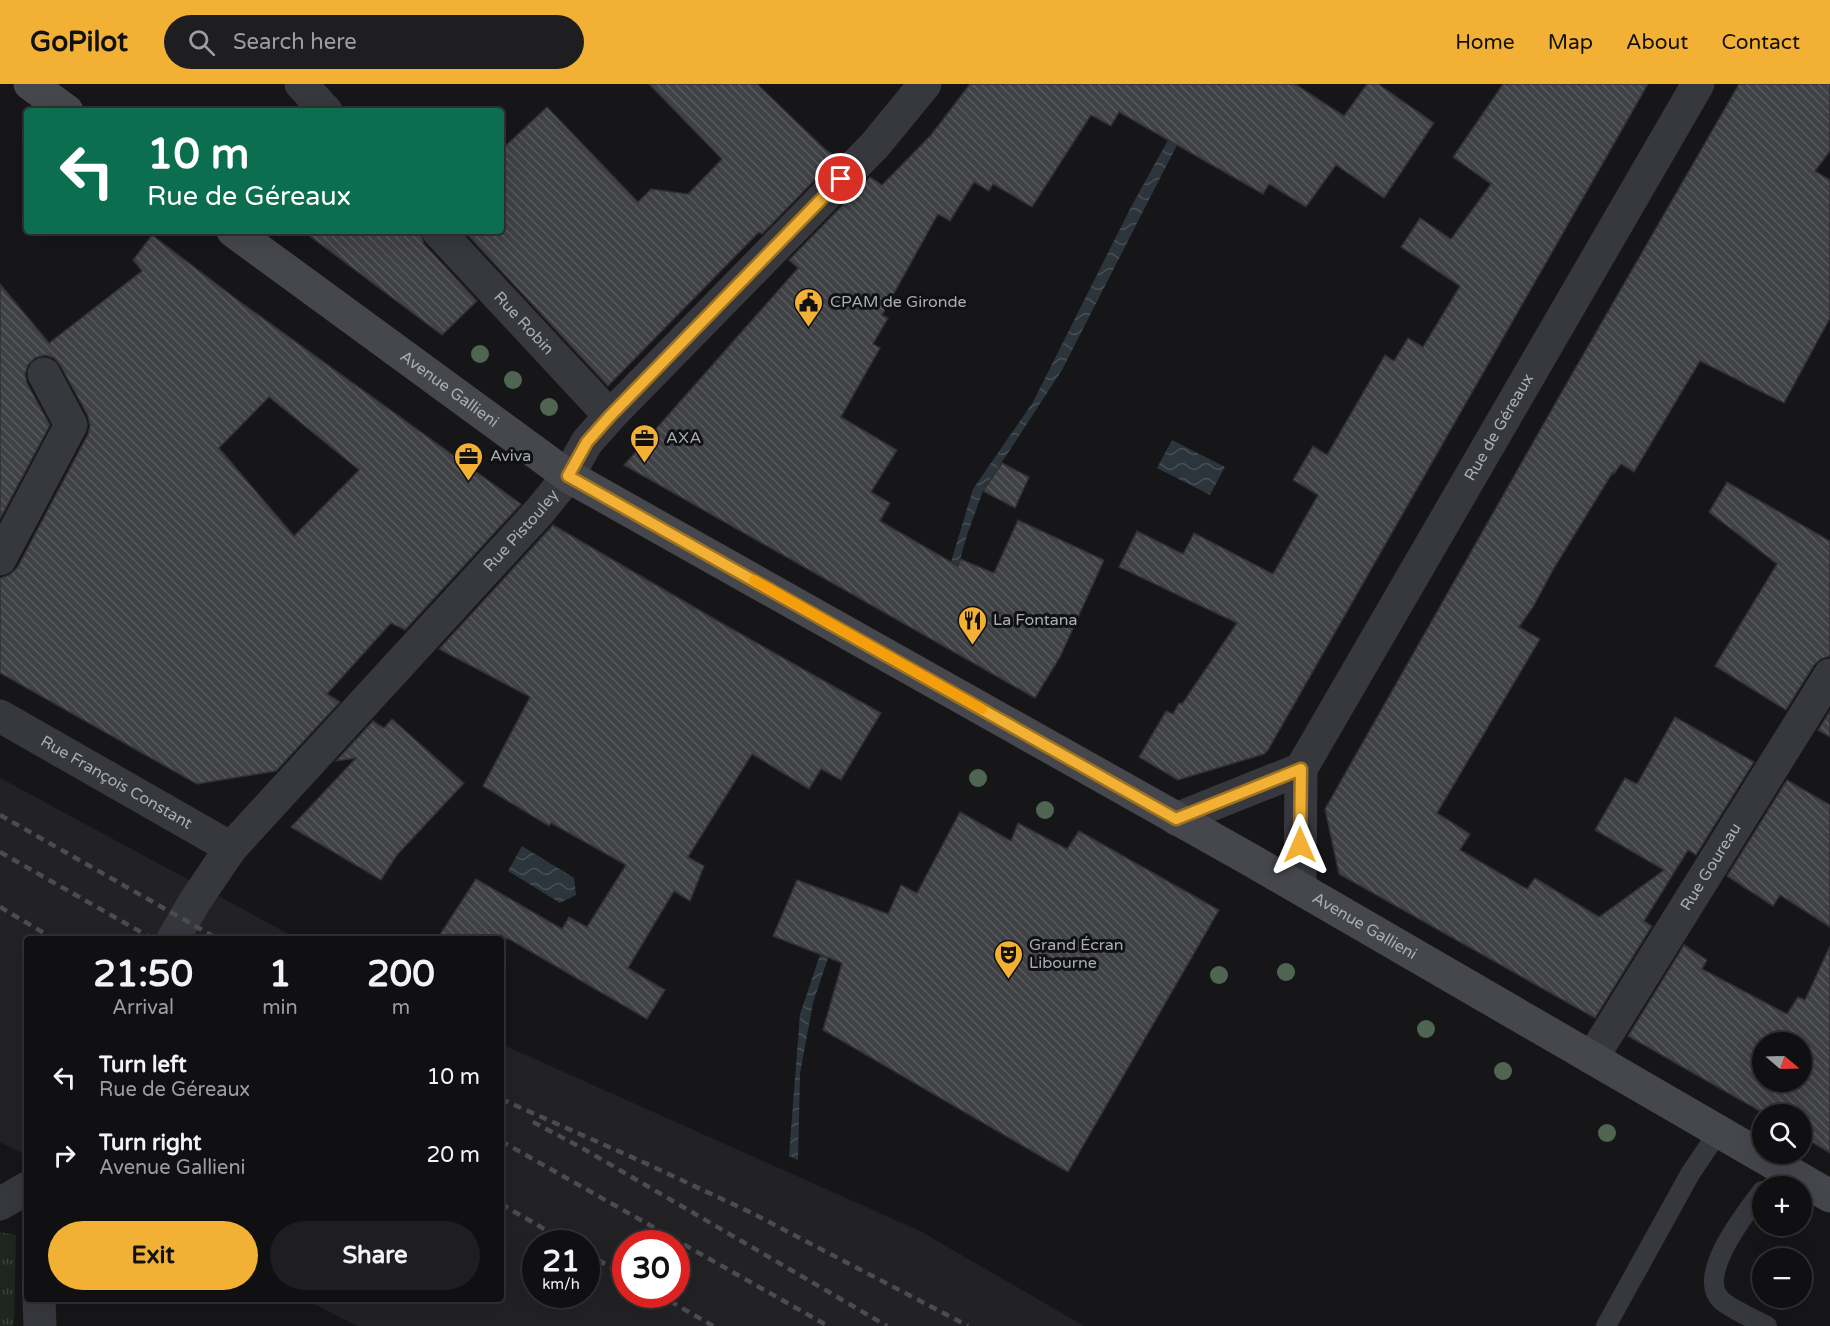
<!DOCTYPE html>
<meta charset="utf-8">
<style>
body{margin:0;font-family:"Varela Round",sans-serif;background:#1e1e20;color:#f1f3f6;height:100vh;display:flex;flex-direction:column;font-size:22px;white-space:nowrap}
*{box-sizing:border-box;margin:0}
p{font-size:20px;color:#9c9d9f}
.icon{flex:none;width:33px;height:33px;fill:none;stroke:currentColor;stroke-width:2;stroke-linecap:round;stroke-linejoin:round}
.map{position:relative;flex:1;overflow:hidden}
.drawer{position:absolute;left:24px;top:852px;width:480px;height:366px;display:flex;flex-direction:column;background:#101012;border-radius:6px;box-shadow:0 6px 24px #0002,0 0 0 2px #303032}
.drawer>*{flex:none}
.guide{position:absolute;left:24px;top:24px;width:480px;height:126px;border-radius:6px;box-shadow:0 6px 24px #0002,0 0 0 2px #303032;background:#0b6e4f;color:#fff;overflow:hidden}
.needle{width:39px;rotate:109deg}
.tools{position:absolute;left:1752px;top:948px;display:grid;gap:12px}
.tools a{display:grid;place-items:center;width:60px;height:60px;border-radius:50%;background:#101012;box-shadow:0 6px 24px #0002,0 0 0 2px #303032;font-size:30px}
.speed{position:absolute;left:522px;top:1146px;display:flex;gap:12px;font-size:30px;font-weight:700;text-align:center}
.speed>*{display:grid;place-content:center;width:78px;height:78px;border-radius:50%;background:#101012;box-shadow:0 6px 24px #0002,0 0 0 2px #303032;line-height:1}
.speed small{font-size:15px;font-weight:400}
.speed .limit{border:9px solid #d22;background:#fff;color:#111}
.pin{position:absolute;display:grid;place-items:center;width:51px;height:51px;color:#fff;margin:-26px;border:3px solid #fff;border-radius:50%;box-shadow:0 2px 6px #0007}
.me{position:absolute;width:66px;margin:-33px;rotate:0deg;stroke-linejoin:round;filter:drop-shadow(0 0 4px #0008)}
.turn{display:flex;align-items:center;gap:21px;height:126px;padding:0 24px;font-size:27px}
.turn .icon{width:78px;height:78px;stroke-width:2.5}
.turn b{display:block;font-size:42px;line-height:51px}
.eta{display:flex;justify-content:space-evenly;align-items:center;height:102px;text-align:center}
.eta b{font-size:36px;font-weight:800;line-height:42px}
.action{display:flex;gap:12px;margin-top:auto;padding:12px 24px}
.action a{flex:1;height:69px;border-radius:36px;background:#f2b134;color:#111;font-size:24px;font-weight:800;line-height:69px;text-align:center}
.action a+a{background:#1e1e20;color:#f1f3f6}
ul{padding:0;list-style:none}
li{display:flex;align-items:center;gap:18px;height:78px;padding:0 24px}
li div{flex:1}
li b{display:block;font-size:22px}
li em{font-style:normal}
header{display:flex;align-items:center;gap:36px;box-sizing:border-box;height:84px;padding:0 30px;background:#f2b134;color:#111}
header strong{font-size:28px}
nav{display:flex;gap:33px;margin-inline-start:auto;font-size:21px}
.search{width:420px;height:54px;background:#1e1e20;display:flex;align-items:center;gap:15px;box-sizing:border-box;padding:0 21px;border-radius:33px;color:#9c9d9f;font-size:22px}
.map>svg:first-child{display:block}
.built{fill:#222225;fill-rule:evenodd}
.grass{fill:url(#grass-tufts)}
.water{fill:url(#water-waves)}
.building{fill:url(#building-back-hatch);stroke:#303034;stroke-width:1.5;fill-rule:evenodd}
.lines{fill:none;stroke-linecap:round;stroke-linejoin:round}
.lane{stroke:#37383d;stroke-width:20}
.street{stroke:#37383d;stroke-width:33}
.secondary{stroke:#45474d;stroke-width:33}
.rail{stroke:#4a4c52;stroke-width:4.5;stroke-dasharray:8 6;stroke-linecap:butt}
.tree{fill:#506452}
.route-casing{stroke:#9d7322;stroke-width:15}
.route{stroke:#f2b134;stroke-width:10}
.slow{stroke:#f59e0b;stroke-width:10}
.labels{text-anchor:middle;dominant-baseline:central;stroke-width:6;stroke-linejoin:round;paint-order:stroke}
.poi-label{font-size:16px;fill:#a8adb8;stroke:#111113;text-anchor:start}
.street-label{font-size:16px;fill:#a8adb8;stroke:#111113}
</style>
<header>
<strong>GoPilot</strong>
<div class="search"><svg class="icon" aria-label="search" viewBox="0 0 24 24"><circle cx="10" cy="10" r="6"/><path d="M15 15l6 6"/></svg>Search here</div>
<nav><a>Home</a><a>Map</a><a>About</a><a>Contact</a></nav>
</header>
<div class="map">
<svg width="1830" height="1242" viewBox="0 0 1830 1242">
<defs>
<pattern id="grass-tufts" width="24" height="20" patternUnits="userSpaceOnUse" patternTransform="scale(1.5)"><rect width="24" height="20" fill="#1e261f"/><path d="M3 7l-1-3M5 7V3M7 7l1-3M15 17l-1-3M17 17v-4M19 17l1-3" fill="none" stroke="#3c433d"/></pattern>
<pattern id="water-waves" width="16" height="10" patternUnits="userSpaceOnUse" patternTransform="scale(1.5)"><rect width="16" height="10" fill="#2c353c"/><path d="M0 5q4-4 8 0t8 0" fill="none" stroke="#485056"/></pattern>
<pattern id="building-back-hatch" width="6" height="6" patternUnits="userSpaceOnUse" patternTransform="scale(1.5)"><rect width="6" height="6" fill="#404145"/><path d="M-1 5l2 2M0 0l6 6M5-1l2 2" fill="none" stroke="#595a5e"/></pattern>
</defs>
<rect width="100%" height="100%" fill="#161618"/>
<g class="built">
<polygon points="0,694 298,855 27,855 27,1072 0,1058"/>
<path d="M501,960L920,1147L1084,1242H357L304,1215H501ZM536,1160H586V1210H536ZM626,1160H676V1210H626Z"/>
</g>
<polygon class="grass" points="0,1148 16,1151 14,1242 0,1242"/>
<g class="water">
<polygon points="1168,56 1177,61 1062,286 983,407 967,451 939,550 938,521 973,405 1033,318 1131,123"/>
<polygon points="1172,356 1225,383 1210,411 1157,384"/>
<polygon points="522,762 574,794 576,811 560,819 508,787"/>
<polygon points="840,812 848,814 813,919 800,990 798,1076 789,1072 800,930"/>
</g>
<g class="building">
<polygon points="649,0 757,0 826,66 837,73 762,150 759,148 608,302 464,147 501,147 501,66 547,23 638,118 651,105 688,110 722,75"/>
<polygon points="970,0 1295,0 1344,32 1367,0 1378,0 1434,39 1384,114 1336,81 1306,123 1269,100 1263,110 1119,28 1111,42 1091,31 1032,123 993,100 989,107 974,98 950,137 938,130 882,231 888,234 873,260 880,264 841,333 897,366 871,408 890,419 880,437 958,482 960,475 994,489 1018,436 1104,476 1060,573 1035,614 624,381 798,184 789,176 870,93 882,101 931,51"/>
<polygon points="1503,0 1648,0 1268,666 1264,670 1178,696 1139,673 1166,627 1173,630 1179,619 1182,620 1237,539 1119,483 1137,447 1183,470 1194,449 1273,490 1318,411 1293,396 1313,362 1327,371 1385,271 1394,277 1408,254 1423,263 1460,202 1401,163 1420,134 1451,155 1491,100 1453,73"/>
<polygon points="1739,0 1830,0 1830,67 1815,87 1830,96 1830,234 1784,319 1700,277 1634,388 1621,380 1614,390 1613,388 1554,484 1533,523 1519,543 1540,555 1437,729 1470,750 1460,766 1527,805 1535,794 1599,833 1664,786 1595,746 1625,694 1637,700 1675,633 1754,678 1696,771 1688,766 1644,837 1652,842 1595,934 1339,790 1325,725 1564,304"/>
<polygon points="303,147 420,147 424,160 477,217 442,251"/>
<path d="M152,151L239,217L521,420L405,546L391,539L327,610L340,618L276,687L197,700L0,589V494L9,491L17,484L88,350L90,342L88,332L60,281L54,274L45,271L35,274L28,281L25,290L27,299L50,341L0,435V200L49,259L142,187L133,176ZM269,313L359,386L294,452L219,364Z"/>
<polygon points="1002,379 1029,393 1015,424 983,407"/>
<polygon points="1727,398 1830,457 1830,572 1821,575 1814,581 1786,626 1715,582 1777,480 1709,428"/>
<polygon points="553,441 718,537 881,629 841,696 821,685 809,705 752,670 688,773 704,782 690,817 674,807 628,884 665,906 647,935 509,855 437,855 476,795 562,845 569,833 587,843 626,781 551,739 549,742 483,702 530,613 439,565"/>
<polygon points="1830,627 1830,653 1818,646"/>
<polygon points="392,635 464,699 397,771 381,796 291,743 356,674 336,677 373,637 384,644"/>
<polygon points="1787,696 1830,721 1830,843 1780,811 1773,822 1727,792"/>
<polygon points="960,728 1011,757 1018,739 1067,765 1079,747 1219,826 1068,1088 823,946 842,879 773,852 797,796 888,830 901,801 917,809"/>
<path d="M1684,861L1707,876L1702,885L1787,930L1798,913L1805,916L1830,862V1069L1802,1052V1030H1765L1628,952ZM1762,958H1802V998H1762Z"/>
</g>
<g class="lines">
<g class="lane">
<path d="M1762,1107C1747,1128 1694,1192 1722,1217C1733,1226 1754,1235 1767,1242"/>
<polyline points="1606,1242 1690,1090 1719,1047"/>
</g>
<g class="street">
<polyline points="301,0 326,27"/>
<path id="s1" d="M438,147L610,332"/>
<polyline points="0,475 71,341 44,290"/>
<path id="s2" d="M0,632L231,764"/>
<polyline points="1176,735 1301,685"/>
<path id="s3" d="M1300,804L1301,685L1698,0"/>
<path id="s4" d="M173,855L195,817L231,764L539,428L568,392L587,358L610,332L875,61L925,0"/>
<path id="s5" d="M1592,974L1830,591"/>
<polyline points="0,1120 27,1104"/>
<polyline points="39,1215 40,1242"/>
</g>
<g class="secondary">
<polyline points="30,0 67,27"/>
<path id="s6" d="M233,147L568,392L1249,775L1830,1112"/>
</g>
<g class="rail">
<polyline points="0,731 218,855"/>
<polyline points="0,768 153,855"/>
<polyline points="0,823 54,855"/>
<polyline points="501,1015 645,1079 754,1130 968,1242"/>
<polyline points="533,1038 582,1064 887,1242"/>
<polyline points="501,1057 828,1242"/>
<polyline points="501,1120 570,1160"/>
<polyline points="586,1169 626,1192"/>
<polyline points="658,1210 713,1242"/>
</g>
</g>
<g class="tree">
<circle cx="480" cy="270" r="9"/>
<circle cx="513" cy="296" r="9"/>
<circle cx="549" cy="323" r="9"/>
<circle cx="978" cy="694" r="9"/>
<circle cx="1045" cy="726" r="9"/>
<circle cx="1286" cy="888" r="9"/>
<circle cx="1219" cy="891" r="9"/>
<circle cx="1426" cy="945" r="9"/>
<circle cx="1503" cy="987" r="9"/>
<circle cx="1607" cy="1049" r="9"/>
</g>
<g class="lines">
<defs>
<polyline id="route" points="841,95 610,332 587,358 568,392 1176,735 1301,685 1300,761"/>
</defs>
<use href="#route" class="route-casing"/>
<use href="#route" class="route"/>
<polyline class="slow" points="754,496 982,625"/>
</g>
<defs>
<symbol id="civic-pin" viewBox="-11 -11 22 30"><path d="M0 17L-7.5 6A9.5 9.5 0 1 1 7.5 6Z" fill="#f2b134" stroke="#111113"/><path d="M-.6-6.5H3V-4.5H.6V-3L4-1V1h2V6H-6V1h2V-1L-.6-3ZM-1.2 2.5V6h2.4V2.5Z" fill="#111"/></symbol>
<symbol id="office-pin" viewBox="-11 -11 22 30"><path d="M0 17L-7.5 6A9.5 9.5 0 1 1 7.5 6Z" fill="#f2b134" stroke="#111113"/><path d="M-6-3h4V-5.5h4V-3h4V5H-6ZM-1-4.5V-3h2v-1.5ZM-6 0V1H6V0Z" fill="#111"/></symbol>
<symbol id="restaurant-pin" viewBox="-11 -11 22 30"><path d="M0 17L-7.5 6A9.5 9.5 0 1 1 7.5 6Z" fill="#f2b134" stroke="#111113"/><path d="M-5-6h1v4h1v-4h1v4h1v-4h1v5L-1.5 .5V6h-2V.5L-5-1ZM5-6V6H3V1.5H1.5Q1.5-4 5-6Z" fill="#111"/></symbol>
<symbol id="theatre-pin" viewBox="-11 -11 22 30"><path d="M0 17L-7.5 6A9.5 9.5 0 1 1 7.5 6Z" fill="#f2b134" stroke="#111113"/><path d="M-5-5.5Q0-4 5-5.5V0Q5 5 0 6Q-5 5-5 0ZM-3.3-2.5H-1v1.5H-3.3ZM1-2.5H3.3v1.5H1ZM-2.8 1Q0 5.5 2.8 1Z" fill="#111"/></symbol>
</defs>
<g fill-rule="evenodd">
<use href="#civic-pin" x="792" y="202" width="33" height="45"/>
<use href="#office-pin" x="628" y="338" width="33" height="45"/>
<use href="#office-pin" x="452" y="356" width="33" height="45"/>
<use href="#restaurant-pin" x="956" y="520" width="33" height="45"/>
<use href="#theatre-pin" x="992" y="854" width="33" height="45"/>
</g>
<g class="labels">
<g class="poi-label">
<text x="830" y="218">CPAM de Gironde</text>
<text x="666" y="354">AXA</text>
<text x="490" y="372">Aviva</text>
<text x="993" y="536">La Fontana</text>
<text x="1029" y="861">Grand Écran<tspan x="1029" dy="18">Libourne</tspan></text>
</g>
<g class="street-label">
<text stroke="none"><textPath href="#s1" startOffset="126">Rue Robin</textPath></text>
<text stroke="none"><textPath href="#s6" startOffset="268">Avenue Gallieni</textPath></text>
<text stroke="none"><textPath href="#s3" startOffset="514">Rue de Géreaux</textPath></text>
<text stroke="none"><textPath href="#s4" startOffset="538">Rue Pistouley</textPath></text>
<text stroke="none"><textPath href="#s2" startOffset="134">Rue François Constant</textPath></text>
<text stroke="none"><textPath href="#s5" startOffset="225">Rue Goureau</textPath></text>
<text stroke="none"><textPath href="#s6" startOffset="1330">Avenue Gallieni</textPath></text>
</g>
</g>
</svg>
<div class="tools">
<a><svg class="needle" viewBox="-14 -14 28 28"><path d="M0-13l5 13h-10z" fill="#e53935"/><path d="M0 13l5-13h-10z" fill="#9c9d9f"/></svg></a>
<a><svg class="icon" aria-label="search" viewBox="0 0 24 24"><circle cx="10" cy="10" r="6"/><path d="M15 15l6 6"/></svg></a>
<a>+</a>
<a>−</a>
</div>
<div class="speed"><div>21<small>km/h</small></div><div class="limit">30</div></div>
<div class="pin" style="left:841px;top:95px;background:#d93025"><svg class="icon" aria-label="arrive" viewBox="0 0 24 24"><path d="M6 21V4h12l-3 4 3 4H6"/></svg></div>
<svg class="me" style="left:1300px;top:761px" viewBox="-20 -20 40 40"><path d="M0-17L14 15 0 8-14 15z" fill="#f2b134" stroke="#fff" stroke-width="4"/></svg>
<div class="guide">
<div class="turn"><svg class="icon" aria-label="left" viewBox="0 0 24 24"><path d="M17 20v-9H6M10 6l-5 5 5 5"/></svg><div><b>10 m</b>Rue de Géreaux</div></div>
</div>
<section class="drawer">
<div class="eta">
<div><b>21:50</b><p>Arrival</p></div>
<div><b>1</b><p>min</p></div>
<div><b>200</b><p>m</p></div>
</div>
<ul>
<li><svg class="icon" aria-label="left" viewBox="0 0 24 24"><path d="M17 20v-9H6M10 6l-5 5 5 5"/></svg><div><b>Turn left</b><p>Rue de Géreaux</p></div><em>10 m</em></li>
<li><svg class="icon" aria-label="right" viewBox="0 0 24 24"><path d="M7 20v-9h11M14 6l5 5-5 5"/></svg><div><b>Turn right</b><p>Avenue Gallieni</p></div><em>20 m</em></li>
</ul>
<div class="action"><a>Exit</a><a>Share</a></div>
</section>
</div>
